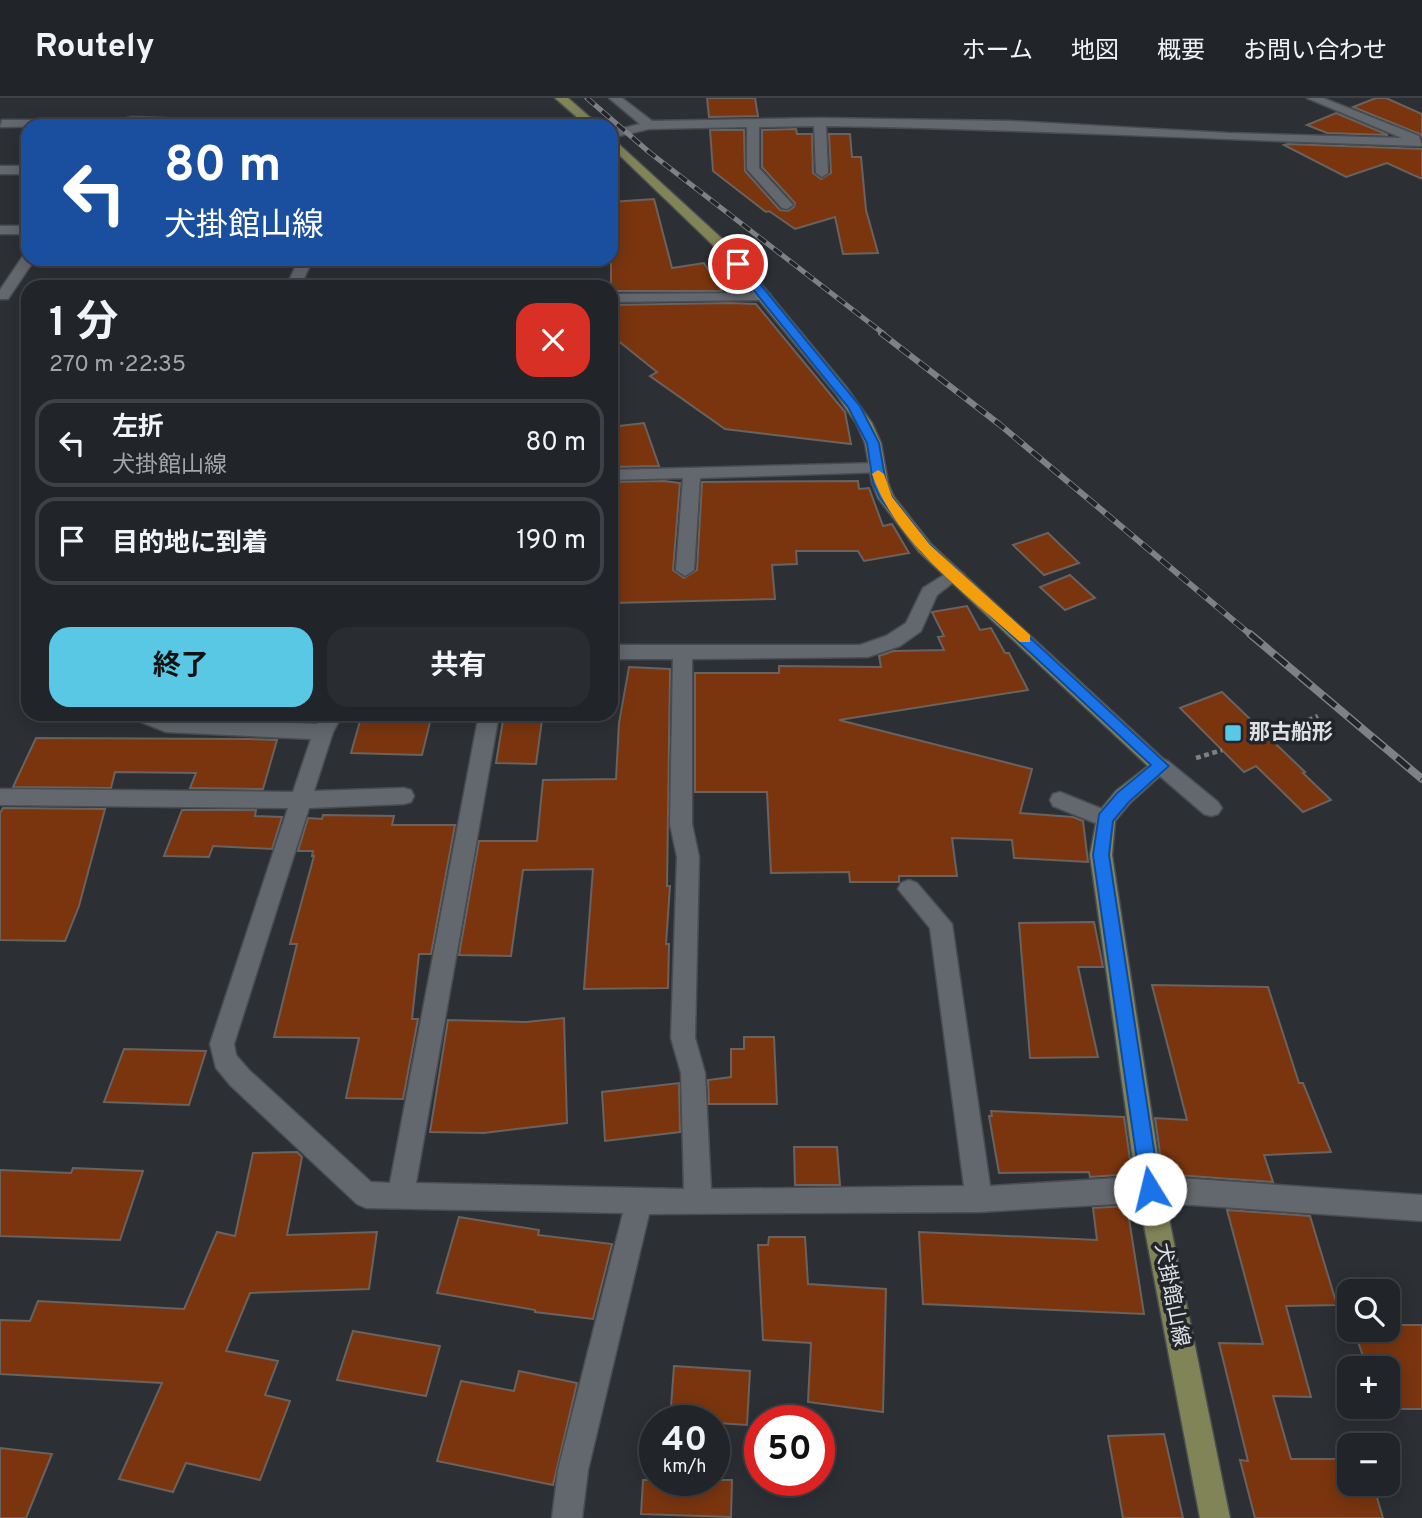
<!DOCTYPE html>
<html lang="ja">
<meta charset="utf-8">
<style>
body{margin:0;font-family:Overpass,"Noto Sans JP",sans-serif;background:#292c30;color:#f1f3f6;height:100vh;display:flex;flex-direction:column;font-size:26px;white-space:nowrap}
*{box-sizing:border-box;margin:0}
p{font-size:23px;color:#a2a4a8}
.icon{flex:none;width:38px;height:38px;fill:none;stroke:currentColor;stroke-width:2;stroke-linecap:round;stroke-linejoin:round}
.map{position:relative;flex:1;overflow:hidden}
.drawer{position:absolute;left:21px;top:182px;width:597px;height:441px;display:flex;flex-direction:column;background:#212428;border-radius:21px;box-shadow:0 4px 18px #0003,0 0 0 2px #3e4145}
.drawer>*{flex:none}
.top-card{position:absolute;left:21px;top:21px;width:597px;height:147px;border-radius:21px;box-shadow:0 4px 18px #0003,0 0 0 2px #3e4145;background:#1a4fa0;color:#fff;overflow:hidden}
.controls{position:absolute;left:1337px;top:1181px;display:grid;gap:14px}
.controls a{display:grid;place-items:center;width:63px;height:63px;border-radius:14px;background:#212428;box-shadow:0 4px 18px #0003,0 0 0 2px #3e4145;font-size:35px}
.speed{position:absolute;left:639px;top:1307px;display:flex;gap:14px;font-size:35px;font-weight:700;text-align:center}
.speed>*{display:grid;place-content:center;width:91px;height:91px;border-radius:50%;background:#212428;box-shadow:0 4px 18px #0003,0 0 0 2px #3e4145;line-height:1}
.speed small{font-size:18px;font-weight:400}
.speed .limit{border:10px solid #d22;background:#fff;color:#111}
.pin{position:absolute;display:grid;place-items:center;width:60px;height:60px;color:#fff;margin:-30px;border:4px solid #fff;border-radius:50%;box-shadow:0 2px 7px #0007}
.me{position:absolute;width:77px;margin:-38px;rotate:351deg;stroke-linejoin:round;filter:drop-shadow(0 0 5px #0008)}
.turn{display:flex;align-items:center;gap:24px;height:147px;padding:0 28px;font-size:32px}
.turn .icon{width:91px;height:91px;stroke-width:2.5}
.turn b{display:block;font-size:49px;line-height:60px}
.round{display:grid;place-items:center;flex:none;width:74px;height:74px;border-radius:21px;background:#292c30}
.headline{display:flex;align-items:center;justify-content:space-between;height:119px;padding:0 28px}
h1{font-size:42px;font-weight:700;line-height:52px}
.cta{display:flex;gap:14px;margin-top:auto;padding:14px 28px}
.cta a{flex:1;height:80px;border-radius:21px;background:#59c8e4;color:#111;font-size:28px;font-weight:700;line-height:80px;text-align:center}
.cta a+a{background:#292c30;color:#f1f3f6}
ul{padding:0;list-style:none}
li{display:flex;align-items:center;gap:21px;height:88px;margin:0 14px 10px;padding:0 14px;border:4px solid #3e4145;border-radius:21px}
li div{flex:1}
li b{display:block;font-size:26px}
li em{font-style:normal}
header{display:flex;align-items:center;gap:42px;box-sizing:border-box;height:98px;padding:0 35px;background:#212428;border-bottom:2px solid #3e4145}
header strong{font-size:33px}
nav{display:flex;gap:38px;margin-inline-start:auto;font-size:24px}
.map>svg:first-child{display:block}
.building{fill:#7a350f;stroke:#69625e;stroke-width:2}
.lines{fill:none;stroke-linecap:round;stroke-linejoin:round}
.minor-casing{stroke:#494c51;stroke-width:3}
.major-casing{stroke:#494c51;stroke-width:3}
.path{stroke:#7d8084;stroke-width:4.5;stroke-dasharray:5 3.5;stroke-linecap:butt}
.minor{fill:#63686e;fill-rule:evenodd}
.major{fill:#808457;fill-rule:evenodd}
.rail-far2-casing{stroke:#7e8185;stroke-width:5}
.rail-far1-casing{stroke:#7e8185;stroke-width:6}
.rail-casing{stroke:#7e8185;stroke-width:8}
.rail-far2{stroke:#22262b;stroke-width:3.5;stroke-dasharray:10;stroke-linecap:butt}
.rail-far1{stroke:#22262b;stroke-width:4.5;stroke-dasharray:12;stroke-linecap:butt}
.rail{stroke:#22262b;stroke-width:5;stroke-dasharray:16;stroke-linecap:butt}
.route{fill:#1a73e8;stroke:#114b97;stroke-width:2}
.slow{fill:#f59e0b}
.poi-dot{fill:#59c8e4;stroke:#22262b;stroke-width:2.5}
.labels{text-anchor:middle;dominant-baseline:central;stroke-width:7;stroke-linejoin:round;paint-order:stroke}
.poi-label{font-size:21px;font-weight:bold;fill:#dee1e4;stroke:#22262b;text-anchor:start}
.street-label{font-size:21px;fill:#dee1e4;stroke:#22262b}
</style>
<header>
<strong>Routely</strong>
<nav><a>ホーム</a><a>地図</a><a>概要</a><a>お問い合わせ</a></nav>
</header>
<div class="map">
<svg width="1422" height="1420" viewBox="0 0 1422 1420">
<rect width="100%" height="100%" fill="#2c3035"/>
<g class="building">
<polygon points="707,0 755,0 758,18 709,19"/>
<polygon points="1376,0 1386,0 1422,16 1422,39 1420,36 1353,9"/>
<polygon points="1336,15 1388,37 1327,35 1307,27"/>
<polygon points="796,31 797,36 812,36 813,75 821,81 831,75 829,36 850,36 852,59 861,59 866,112 878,155 843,156 835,119 795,131 769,113 766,114 713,73 710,32 744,32 745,73 780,112 788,113 794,109 795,105 762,69 762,32"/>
<polygon points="1288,46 1422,51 1422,81 1387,65 1346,79 1284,47"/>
<polygon points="654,101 672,170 704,165 722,193 611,193 611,104"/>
<polygon points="730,205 756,206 845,314 851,346 725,331 650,278 657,274 611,237 611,207"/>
<polygon points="644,325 659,368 611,369 611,329"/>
<polygon points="664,383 680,385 673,472 684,480 697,472 702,384 858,383 859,391 869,390 883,428 892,426 909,455 864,463 858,453 796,453 797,466 772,467 775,501 614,505 615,440 611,440 611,384"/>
<polygon points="1048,435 1079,465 1044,477 1013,447"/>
<polygon points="1070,477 1095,500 1065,512 1040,489"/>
<polygon points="967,508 980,532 991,530 1005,555 1009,555 1028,592 839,622 1032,671 1020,715 1073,719 1083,723 1088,764 1014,760 1012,742 952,740 957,778 899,778 899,784 850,784 849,774 771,775 767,694 695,694 695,575 779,575 779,568 881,569 879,558 893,553 944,552 938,539 944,538 932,514"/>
<polygon points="629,569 670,571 667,788 670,788 666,846 669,846 668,890 584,891 593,771 523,772 511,858 459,857 479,743 537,743 543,682 616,681 619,625"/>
<polygon points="1222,594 1305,674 1303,675 1331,702 1303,714 1256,668 1244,674 1180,610"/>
<polygon points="362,616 432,616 422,657 351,655"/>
<polygon points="503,622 542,622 536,666 496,665"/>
<polygon points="36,640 249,641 277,642 263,691 190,690 196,675 115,674 111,690 13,689"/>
<polygon points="3,710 105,711 79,808 65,843 0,842 0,715"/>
<polygon points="182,712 256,712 255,718 282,719 272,751 213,748 209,759 164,758"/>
<polygon points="323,717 394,718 392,727 455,727 431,856 419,856 412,921 418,921 403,1001 346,1000 359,940 274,939 297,846 290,846 314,758 312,758 313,753 298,753 308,720 322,721"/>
<polygon points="1094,824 1103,869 1078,869 1098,959 1030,960 1019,825"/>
<polygon points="1152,887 1268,889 1299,985 1303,985 1331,1054 1264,1057 1273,1084 1163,1076 1155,1020 1187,1022"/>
<polygon points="564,920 567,1025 484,1035 430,1034 448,922 526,924"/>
<polygon points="744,939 774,939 777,1006 709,1006 708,982 731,979 731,951 744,951"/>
<polygon points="124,951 206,953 189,1007 104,1004"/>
<polygon points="679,985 680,1034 605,1043 602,994"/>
<polygon points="991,1013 1124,1019 1132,1076 1090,1079 1089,1074 999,1075 989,1018 992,1018"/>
<polygon points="794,1049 837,1049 840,1087 795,1087"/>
<polygon points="297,1054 302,1059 287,1137 377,1134 369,1191 250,1195 226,1253 278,1263 265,1297 290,1303 260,1382 186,1365 173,1394 119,1381 162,1285 0,1276 0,1222 30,1223 38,1203 184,1211 217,1134 235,1138 253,1055"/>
<polygon points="73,1070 143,1073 120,1142 0,1138 0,1072 71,1075"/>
<polygon points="1127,1108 1144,1216 923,1206 919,1134 1097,1142 1093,1110"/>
<polygon points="1227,1112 1310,1118 1337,1207 1286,1208 1311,1299 1273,1298 1291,1361 1349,1361 1349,1386 1373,1386 1383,1420 1255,1420 1240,1362 1248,1363 1219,1245 1263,1246"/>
<polygon points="459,1119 539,1132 538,1137 612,1146 593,1221 535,1214 535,1212 437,1195"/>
<polygon points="769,1139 805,1139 808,1186 886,1191 883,1314 808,1304 811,1245 763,1242 758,1147 768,1147"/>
<polygon points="1388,1227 1422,1227 1422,1311 1380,1311 1388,1309 1388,1270 1367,1270 1354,1232 1388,1232"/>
<polygon points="353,1233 440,1248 426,1298 337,1282"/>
<polygon points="674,1268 750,1273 747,1327 670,1322"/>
<polygon points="519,1273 577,1285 553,1387 437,1363 461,1283 514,1293"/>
<polygon points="1164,1336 1183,1420 1123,1420 1108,1338"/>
<polygon points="0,1350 52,1356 26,1420 0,1420"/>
<polygon points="643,1382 732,1382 731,1419 641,1416"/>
</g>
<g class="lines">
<defs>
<g id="minor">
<path d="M609,0H622L652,23L820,20L1011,23L1228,35L1402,40L1307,0H1323L1419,38L1422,48C1223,42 1025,31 826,28L828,75L822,79L816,75L814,28L759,29V70L793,107L787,111L782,110L747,71V29L649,31L611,40V33L640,26Z"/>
<polygon points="133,19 237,23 494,21 500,25 496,28 133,27 0,29 2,22 117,22"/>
<rect x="0" y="68" width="28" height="8"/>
<rect x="0" y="128" width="28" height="8"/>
<polygon points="28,157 28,161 35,161 8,201 0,201 0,192 23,158"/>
<polygon points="299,161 313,161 300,189 286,189"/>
<polygon points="765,195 770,196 770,202 611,204 611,196"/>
<polygon points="877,365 883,366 885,370 883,374 700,380 694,472 685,478 676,472 683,380 611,382 611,372"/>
<polygon points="955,470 964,476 937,497 921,533 900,548 868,559 692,561 692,726 699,759 695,940 705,975 711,1091 964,1088 930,830 898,791 901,785 909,782 917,785 952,826 990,1088 1150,1078 1422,1097 1422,1123 1150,1104 979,1114 649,1116 588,1372 582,1420 552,1420 558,1372 623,1115 366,1110 357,1106 231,988 216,970 210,946 288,710 0,707 0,691 293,694 311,641 166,634 141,624 138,619 140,616 160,616 168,620 317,626 323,616 343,616 333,634 314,693 404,690 411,692 414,698 411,704 404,706 309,710 234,946 236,957 249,972 371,1084 390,1085 479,616 499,616 416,1085 684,1091 681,975 671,940 677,759 670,726 673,561 611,561 611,547 860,547 886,538 906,525 923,490"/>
<polygon points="1161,660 1168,663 1218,704 1222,710 1218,716 1211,718 1204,716 1154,673 1151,668 1154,663"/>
<polygon points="1060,694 1112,715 1116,721 1112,727 1105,729 1053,708 1050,702 1053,696"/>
</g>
<g id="major">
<polygon points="555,0 568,0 600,28 587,28"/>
<polygon points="611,39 729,147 847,290 872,325 881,345 888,385 894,399 931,446 1171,668 1130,705 1115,723 1112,757 1163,1091 1230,1420 1200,1420 1137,1091 1090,757 1098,715 1116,693 1148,668 919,454 878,400 872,385 865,345 856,325 836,296 719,153 611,49"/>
</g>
</defs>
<use href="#minor" class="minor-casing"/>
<use href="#major" class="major-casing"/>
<g class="path">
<polyline points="1269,639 1318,618"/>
<polyline points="1196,660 1222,652"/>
</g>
<use href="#minor" class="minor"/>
<use href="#major" class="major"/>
<defs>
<polyline id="rail-far2" points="587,0 649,54 884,236"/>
<polyline id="rail-far1" points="881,235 999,326 1252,538"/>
<polyline id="rail" points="1250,536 1422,681"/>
</defs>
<use href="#rail-far2" class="rail-far2-casing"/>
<use href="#rail-far1" class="rail-far1-casing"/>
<use href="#rail" class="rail-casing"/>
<use href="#rail-far2" class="rail-far2"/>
<use href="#rail-far1" class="rail-far1"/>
<use href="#rail" class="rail"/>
</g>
<polygon class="route" points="734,164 742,164 860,308 879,345 886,385 892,399 930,447 1169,668 1129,704 1113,723 1109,757 1160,1091 1157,1098 1150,1101 1143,1098 1141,1091 1093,757 1099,716 1117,695 1151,667 921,453 880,400 873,385 867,345 848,309 734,168"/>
<path class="slow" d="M878,372L884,376L892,399L930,447L1030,537V544H1020C966,495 896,446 872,376Z"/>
<rect class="poi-dot" x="1224" y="626" width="18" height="18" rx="3.5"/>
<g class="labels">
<g class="poi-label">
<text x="1249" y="635">那古船形</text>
</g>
<g class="street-label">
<text transform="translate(1171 1197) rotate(79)">犬掛館山線</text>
</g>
</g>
</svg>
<div class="controls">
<a><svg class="icon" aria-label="search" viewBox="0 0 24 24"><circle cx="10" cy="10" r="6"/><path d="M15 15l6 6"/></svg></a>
<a>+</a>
<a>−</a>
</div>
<div class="speed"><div>40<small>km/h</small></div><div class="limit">50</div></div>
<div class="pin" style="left:738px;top:166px;background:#d93025"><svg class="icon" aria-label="arrive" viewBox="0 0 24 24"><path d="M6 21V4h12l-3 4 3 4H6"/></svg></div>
<svg class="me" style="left:1150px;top:1091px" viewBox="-20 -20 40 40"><circle r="19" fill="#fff"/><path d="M0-13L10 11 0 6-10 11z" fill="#1a73e8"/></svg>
<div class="top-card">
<div class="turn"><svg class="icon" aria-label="left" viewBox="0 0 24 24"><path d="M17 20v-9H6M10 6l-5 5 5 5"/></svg><div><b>80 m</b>犬掛館山線</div></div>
</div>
<section class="drawer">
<div class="headline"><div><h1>1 分</h1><p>270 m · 22:35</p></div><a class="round" style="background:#d93025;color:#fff"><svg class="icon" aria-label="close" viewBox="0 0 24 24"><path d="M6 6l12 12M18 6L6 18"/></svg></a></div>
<ul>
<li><svg class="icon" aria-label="left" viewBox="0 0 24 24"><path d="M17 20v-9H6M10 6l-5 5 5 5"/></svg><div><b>左折</b><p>犬掛館山線</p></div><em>80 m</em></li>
<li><svg class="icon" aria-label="arrive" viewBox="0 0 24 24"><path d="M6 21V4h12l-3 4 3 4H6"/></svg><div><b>目的地に到着</b></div><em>190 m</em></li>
</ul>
<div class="cta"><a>終了</a><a>共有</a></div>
</section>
</div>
